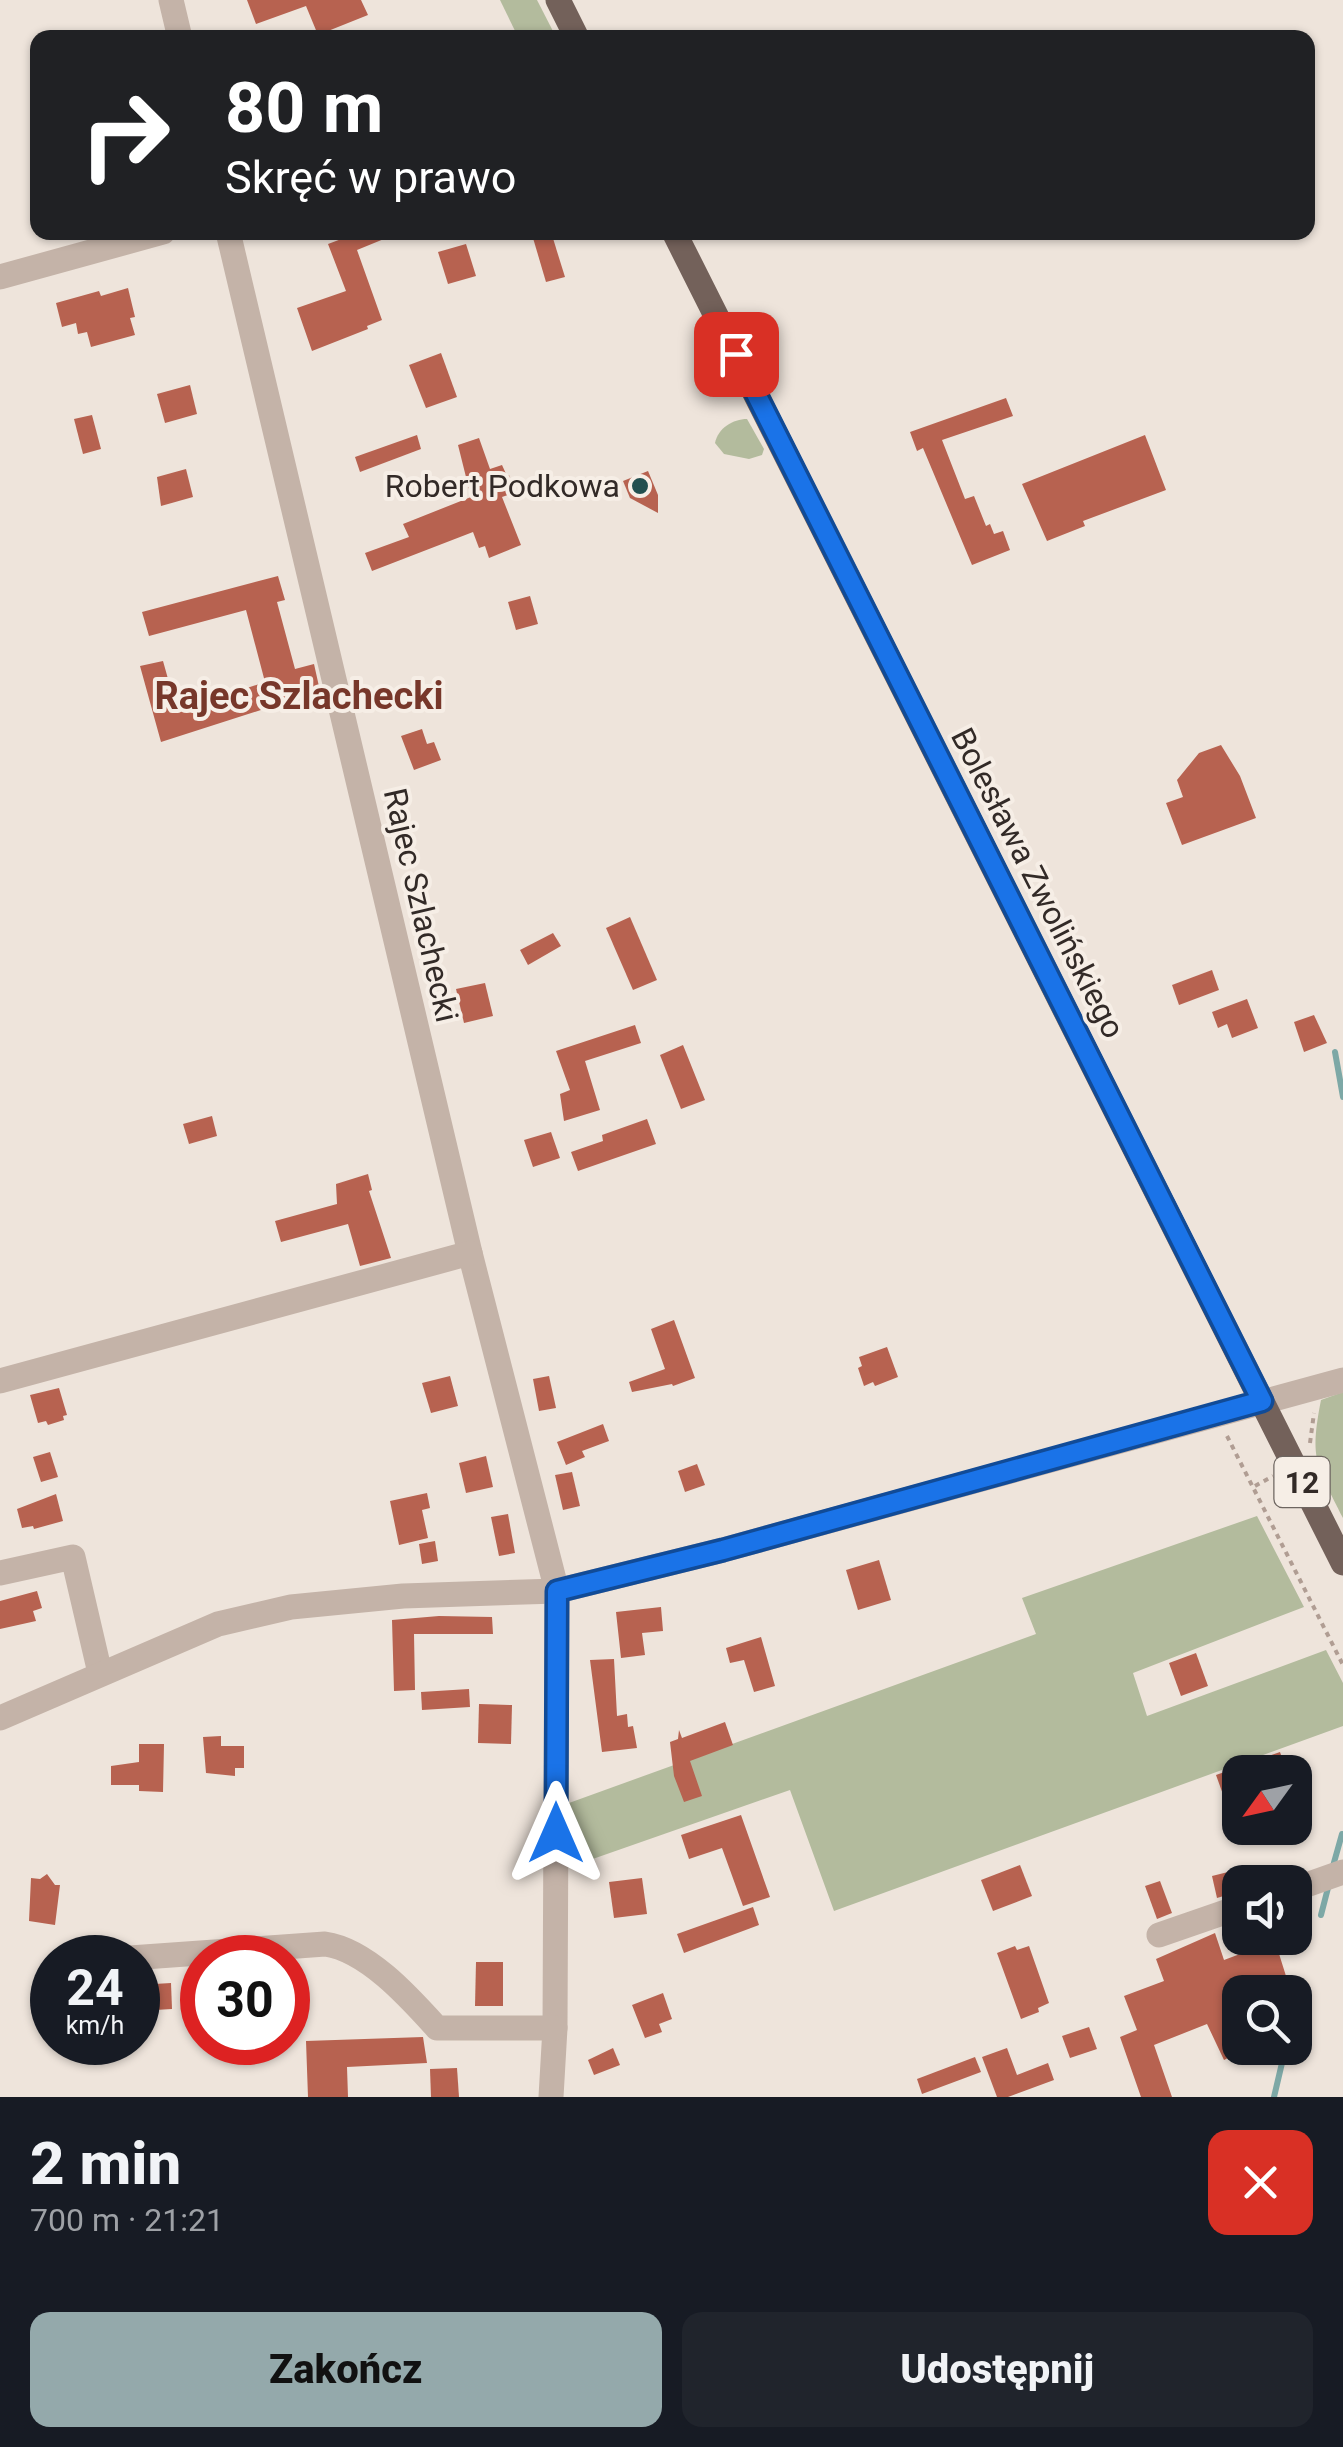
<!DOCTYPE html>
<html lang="pl">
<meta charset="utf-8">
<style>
body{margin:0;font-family:Roboto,sans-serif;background:#20242c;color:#f1f3f6;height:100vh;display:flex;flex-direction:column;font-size:38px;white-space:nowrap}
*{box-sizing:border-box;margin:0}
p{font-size:32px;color:#9ea1a6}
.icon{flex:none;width:55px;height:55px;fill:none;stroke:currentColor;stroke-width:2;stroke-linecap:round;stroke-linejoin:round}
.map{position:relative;height:2097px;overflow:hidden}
.drawer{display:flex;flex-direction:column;background:#171b24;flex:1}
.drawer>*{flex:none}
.guide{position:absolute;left:30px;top:30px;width:1285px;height:210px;border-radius:20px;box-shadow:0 2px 8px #0004;background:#202124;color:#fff;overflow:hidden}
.needle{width:65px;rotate:237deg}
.fabs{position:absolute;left:1222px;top:1755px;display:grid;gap:20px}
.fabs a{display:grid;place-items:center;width:90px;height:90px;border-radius:20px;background:#171b24;box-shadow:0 2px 8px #0004;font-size:50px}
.speed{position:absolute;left:30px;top:1935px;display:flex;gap:20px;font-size:50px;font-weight:700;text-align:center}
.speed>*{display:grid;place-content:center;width:130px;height:130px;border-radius:50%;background:#171b24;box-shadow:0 2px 8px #0004;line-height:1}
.speed small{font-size:25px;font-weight:400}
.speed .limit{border:15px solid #d22;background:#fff;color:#111}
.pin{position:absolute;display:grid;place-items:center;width:85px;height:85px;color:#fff;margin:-42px;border-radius:20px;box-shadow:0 5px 15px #0006}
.me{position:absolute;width:110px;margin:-55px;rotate:0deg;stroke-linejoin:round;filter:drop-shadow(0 0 8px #0008)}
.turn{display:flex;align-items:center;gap:35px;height:210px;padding:0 30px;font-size:45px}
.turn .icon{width:130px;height:130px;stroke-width:2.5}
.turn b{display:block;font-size:70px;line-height:85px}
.round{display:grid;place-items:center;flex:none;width:105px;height:105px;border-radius:20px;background:#20242c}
.summary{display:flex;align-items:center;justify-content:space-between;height:170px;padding:0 30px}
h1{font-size:60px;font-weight:800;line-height:75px}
.button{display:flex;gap:20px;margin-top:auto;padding:20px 30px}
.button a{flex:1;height:115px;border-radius:20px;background:#94a9ab;color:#111;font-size:40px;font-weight:800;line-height:115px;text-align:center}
.button a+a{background:#20242c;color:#f1f3f6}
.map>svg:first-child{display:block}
.green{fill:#b3bb9d}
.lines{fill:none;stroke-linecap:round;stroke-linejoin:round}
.stream{stroke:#7da8a6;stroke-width:6}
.building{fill:#b76250}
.path{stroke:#b09d93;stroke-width:4;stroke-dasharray:5 5;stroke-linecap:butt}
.minor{stroke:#c4b3a8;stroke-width:25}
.major{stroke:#73615a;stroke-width:25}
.route-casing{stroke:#114b97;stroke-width:25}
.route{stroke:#1a73e8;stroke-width:18}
.poi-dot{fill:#224f4f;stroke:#f6eee6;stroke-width:4}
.labels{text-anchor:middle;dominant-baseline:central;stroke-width:8;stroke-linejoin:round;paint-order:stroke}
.shield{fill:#f6eee6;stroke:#6d6560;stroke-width:2.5}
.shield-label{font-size:30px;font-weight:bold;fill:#322a27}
.poi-label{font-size:32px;fill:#322a27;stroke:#f6eee6;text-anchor:end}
.street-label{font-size:32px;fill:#322a27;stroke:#f6eee6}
.quarter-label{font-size:38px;font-weight:bold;fill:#77372a;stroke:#f6eee6}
</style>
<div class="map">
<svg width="1343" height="2097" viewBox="0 0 1343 2097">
<rect width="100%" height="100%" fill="#eee4db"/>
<g class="green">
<polygon points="500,0 537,0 556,37 518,37"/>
<path d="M747,419L764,449L762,455L749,459L724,454L715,443C718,428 733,419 747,419Z"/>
<path d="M1343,1392V1518C1317,1465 1309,1461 1321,1400Z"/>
<polygon points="1257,1516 1304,1607 1133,1673 1147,1716 1326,1650 1343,1683 1343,1726 834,1911 790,1790 567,1868 569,1803 1036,1634 1022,1598"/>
</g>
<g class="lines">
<g class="stream">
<polyline points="1335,1052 1343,1097"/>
<polyline points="1333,1866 1342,1834"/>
<polyline points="1321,1915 1329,1884"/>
<polyline points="1274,2097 1282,2063"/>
</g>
</g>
<g class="building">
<polygon points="247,0 361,0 368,15 318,35 306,6 256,24"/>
<polygon points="360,232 401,232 357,250 382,320 367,326 368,329 312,351 297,308 346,291 328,244"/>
<polygon points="551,232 565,277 546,282 533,238"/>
<polygon points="466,244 476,276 448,284 438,252"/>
<polygon points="128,288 135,317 130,318 135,335 91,347 87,332 78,334 76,323 62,327 56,303 99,291 101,296"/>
<polygon points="441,353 457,397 426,408 409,365"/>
<polygon points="190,385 197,414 165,423 157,394"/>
<polygon points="1006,398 1013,416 942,440 965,499 974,496 986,526 990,524 994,534 1003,531 1010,550 972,565 923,448 917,451 910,432"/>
<polygon points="92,415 101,449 83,454 74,419"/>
<polygon points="417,435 421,449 360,472 355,457"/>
<polygon points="1145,435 1166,490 1083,521 1085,526 1047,541 1022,484"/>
<polygon points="479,438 490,469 502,465 507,476 509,475 516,492 502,497 521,545 489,558 485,546 479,548 473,532 372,571 365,553 409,537 403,524 471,497 458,445"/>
<polygon points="186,469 193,497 161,506 157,477"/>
<polygon points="648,471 658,495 658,513 630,498 623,481"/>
<polygon points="278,576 285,600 277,602 295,669 314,664 320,691 161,742 140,666 163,661 177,711 265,682 246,610 149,636 142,612"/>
<polygon points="530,596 538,624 516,630 508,602"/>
<polygon points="422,729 427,744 434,742 441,760 414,770 401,736"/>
<polygon points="1221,745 1240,776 1256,818 1182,845 1166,803 1183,797 1177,780 1199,753"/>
<polygon points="630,917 657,980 633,990 606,928"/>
<polygon points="553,933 561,946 528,965 520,950"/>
<polygon points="1212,970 1219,990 1179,1005 1172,985"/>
<polygon points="485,983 493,1016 464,1023 456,989"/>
<polygon points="1247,999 1258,1028 1232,1038 1227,1024 1218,1028 1212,1012"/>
<polygon points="1314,1015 1327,1043 1304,1052 1294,1022"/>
<polygon points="635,1025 641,1043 585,1061 600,1110 564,1121 560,1094 570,1090 556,1051"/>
<polygon points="683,1045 705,1100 681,1109 660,1055"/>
<polygon points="212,1116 217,1136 189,1144 183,1124"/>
<polygon points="647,1119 656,1144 578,1171 571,1152 603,1141 602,1135"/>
<polygon points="551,1132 560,1158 533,1167 524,1140"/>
<polygon points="368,1174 372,1190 369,1191 391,1258 360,1266 348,1224 281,1242 275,1221 337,1204 336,1184"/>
<polygon points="674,1320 695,1378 673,1386 672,1384 632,1392 629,1382 665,1369 651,1329"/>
<polygon points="887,1347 898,1377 875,1386 873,1382 864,1386 858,1368 862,1366 859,1357"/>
<polygon points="450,1376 458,1406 431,1413 422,1383"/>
<polygon points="549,1376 556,1408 539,1411 533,1379"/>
<polygon points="59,1388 67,1415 63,1416 64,1420 48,1425 46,1421 38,1423 30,1395"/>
<polygon points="603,1424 609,1441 582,1451 585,1457 566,1465 557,1442"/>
<polygon points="50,1452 58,1477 41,1482 33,1457"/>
<polygon points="486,1456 493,1487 466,1493 459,1463"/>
<polygon points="697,1464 705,1485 685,1492 678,1471"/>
<polygon points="572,1472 580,1506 563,1510 555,1475"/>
<polygon points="427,1493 430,1508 422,1510 428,1538 399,1545 390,1501"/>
<polygon points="56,1494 63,1521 34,1529 33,1526 22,1528 17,1509"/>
<polygon points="508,1514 515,1553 499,1556 491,1517"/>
<polygon points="435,1541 438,1561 422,1564 419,1544"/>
<polygon points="879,1560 891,1600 858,1610 846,1570"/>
<polygon points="37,1591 42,1608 33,1611 36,1621 0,1629 0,1601"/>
<polygon points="661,1607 663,1631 642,1633 645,1655 621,1658 616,1612"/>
<polygon points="439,1616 492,1617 493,1634 414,1634 415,1690 394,1691 392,1620"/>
<polygon points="761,1637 775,1686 754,1692 744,1660 730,1663 726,1648"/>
<polygon points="1196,1653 1208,1686 1181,1696 1169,1663"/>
<polygon points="614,1659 617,1716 627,1714 628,1727 633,1726 637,1748 602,1752 590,1660"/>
<polygon points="469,1689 470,1707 422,1710 421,1692"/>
<polygon points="479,1704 512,1705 511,1744 478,1743"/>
<polygon points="725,1722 733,1745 690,1761 702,1796 684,1802 674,1776 670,1742 678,1739 679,1730 682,1738"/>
<polygon points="221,1736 221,1746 244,1746 244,1768 235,1768 235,1776 206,1773 203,1737"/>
<polygon points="139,1744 164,1744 163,1792 139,1791 139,1785 111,1785 111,1766 139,1762"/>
<polygon points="1280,1752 1287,1772 1240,1772 1238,1836 1216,1775"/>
<polygon points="741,1815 770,1897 743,1906 722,1848 689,1859 681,1835"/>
<polygon points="1020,1865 1032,1896 993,1911 981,1880"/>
<polygon points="1240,1869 1240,1891 1217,1898 1212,1876"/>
<polygon points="47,1874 55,1885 60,1885 55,1925 29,1921 31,1878 40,1879"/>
<polygon points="642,1878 647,1914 614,1918 609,1882"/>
<polygon points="1160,1881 1172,1913 1157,1919 1145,1886"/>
<polygon points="753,1907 759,1925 684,1953 677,1934"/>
<polygon points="1215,1933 1224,1960 1275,1941 1291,1992 1240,1992 1240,2052 1224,2060 1207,2024 1154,2045 1172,2097 1141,2097 1120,2037 1137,2030 1124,1996 1164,1981 1156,1959"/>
<polygon points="1015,1946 1017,1950 1029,1946 1049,2003 1038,2008 1039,2012 1021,2019 997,1953"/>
<polygon points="476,1962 503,1962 503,2006 475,2006"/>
<polygon points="171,1983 172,2009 138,2011 138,1985"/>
<polygon points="663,1993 672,2019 659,2024 662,2032 645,2038 632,2005"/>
<polygon points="1089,2027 1097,2049 1070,2058 1062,2036"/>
<polygon points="423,2037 427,2063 347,2067 348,2097 308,2097 306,2041"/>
<polygon points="613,2048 620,2065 594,2075 588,2060"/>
<polygon points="1007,2048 1017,2075 1048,2063 1054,2080 1008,2097 997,2097 982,2057"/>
<polygon points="975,2057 981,2072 922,2094 917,2079"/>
<polygon points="457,2068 459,2097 431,2097 430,2069"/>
</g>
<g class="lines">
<g class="path">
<polyline points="1227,1436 1343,1665"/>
<polyline points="1310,1443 1314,1413"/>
<polyline points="1255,1486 1273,1476"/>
</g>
<g class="minor">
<polyline points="171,0 180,38"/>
<polyline points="228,232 470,1253 557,1591 555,2028 551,2097"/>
<polyline points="0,277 163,232"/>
<polyline points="0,1381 470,1253"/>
<polyline points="0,1573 73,1557 100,1673"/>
<polyline points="0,1718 218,1624 291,1607 403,1596 557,1591 723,1550 1343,1380"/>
<polyline points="1295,1889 1343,1872"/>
<polyline points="1159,1935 1240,1907"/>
<path d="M130,1958L325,1944C367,1950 409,1997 437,2028H555"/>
</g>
<g class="major">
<polyline points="558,0 577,38"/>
<polyline points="674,232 1343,1563"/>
</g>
</g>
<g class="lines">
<defs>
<polyline id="route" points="556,1833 557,1591 723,1550 1262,1401 736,354"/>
</defs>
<use href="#route" class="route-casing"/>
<use href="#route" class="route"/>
</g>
<circle class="poi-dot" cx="640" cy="486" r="10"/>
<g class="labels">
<rect class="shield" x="1274.5" y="1457" width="55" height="50" rx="8"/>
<g class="shield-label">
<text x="1302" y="1482">12</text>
</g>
<g class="poi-label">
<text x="620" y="486">Robert Podkowa</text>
</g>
<g class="street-label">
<text transform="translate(1038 883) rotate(63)">Bolesława Zwolińskiego</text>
<text transform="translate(421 905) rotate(77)">Rajec Szlachecki</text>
</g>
<g class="quarter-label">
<text x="299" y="696">Rajec Szlachecki</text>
</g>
</g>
</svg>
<div class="fabs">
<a><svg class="needle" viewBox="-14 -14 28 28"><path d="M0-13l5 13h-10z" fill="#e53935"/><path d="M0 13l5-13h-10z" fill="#9ea1a6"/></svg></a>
<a><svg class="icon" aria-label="sound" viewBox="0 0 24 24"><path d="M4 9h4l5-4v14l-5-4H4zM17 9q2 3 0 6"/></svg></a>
<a><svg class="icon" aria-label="search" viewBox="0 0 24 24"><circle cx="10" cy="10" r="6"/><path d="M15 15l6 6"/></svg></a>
</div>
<div class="speed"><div>24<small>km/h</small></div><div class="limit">30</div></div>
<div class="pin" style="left:736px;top:354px;background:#d93025"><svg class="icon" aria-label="arrive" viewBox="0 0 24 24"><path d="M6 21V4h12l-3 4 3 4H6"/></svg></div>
<svg class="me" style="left:556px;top:1833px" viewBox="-20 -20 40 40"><path d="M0-17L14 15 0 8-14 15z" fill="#1a73e8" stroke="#fff" stroke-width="4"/></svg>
<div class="guide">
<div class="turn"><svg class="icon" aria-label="right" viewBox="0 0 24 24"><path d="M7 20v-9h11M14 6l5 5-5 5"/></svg><div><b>80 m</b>Skręć w prawo</div></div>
</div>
</div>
<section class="drawer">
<div class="summary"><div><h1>2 min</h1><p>700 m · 21:21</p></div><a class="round" style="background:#d93025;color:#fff"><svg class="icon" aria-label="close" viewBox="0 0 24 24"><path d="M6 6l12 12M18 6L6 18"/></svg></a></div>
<div class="button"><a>Zakończ</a><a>Udostępnij</a></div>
</section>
